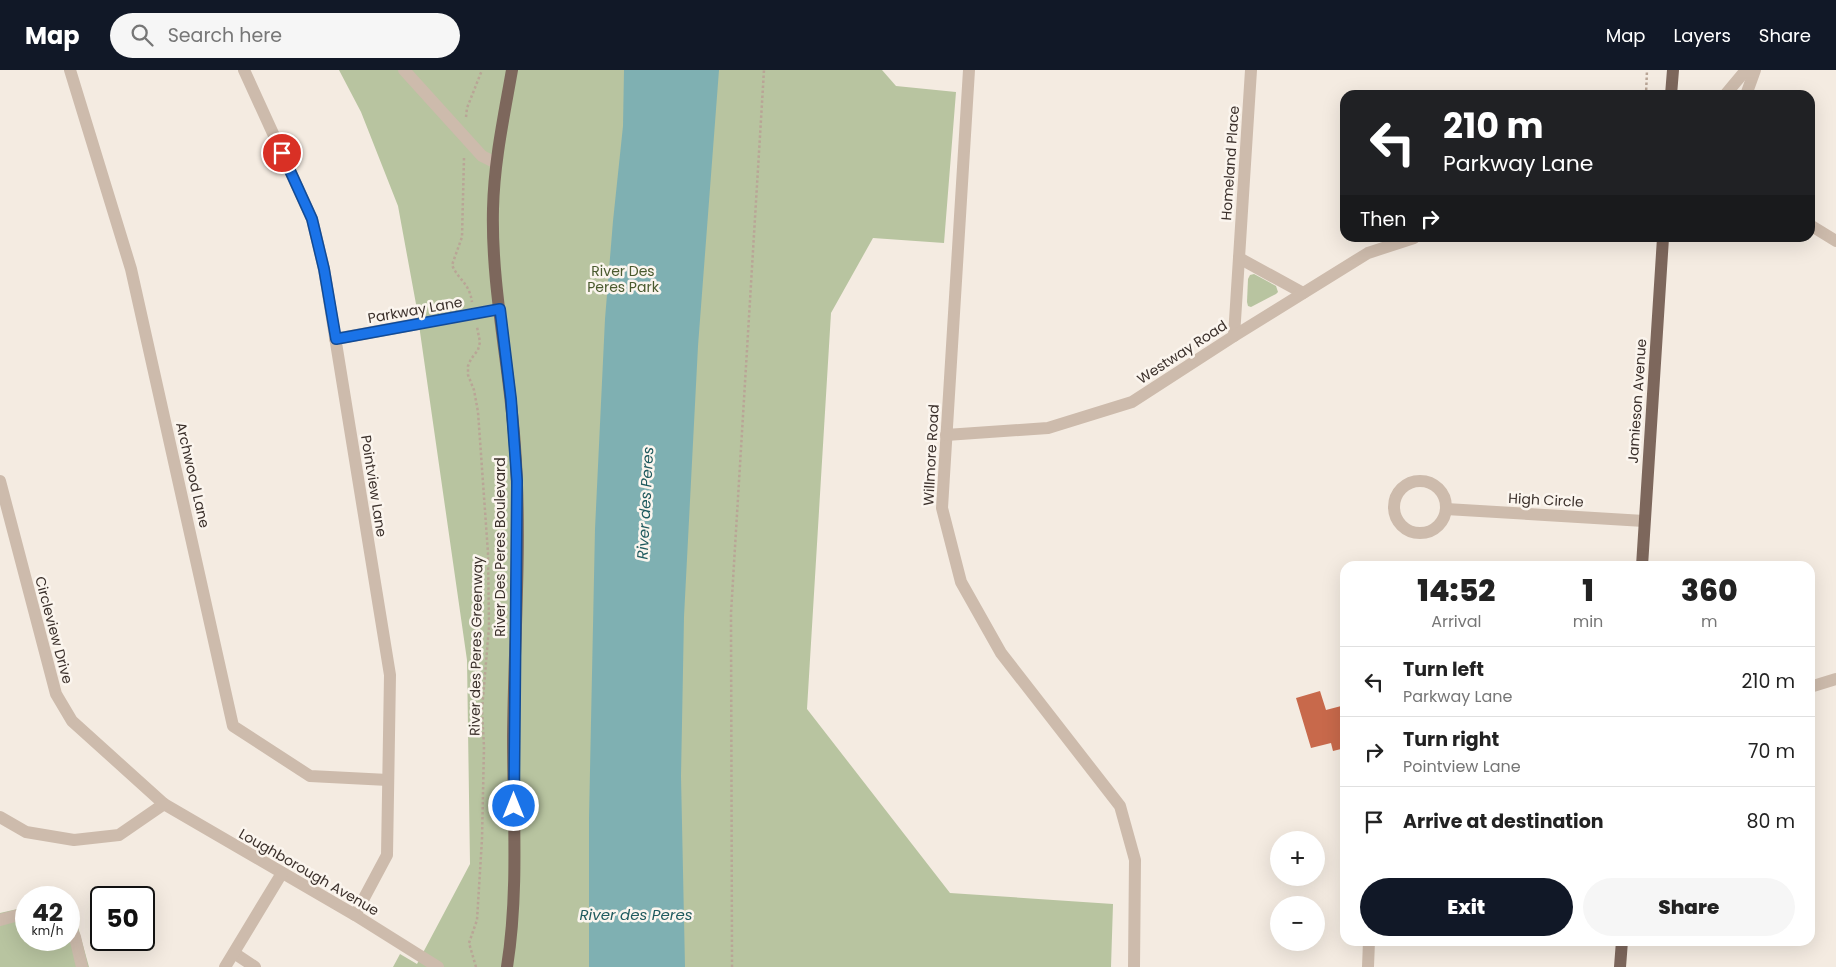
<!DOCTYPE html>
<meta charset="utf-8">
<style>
body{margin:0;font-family:Poppins,sans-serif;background:#f6f6f6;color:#222;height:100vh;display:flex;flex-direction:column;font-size:19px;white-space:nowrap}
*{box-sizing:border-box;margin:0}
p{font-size:16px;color:#767676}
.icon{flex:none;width:28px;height:28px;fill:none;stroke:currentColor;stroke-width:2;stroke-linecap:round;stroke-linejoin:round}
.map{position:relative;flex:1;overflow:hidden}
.panel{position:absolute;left:1340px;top:491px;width:475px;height:385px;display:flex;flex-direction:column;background:#fff;border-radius:15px;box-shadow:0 5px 20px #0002}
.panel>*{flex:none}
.top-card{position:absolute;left:1340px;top:20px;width:475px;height:152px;border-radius:15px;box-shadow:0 5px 20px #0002;background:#202124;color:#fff;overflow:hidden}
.buttons{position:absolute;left:1270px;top:761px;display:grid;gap:10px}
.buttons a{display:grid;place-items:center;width:55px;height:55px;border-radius:50%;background:#fff;box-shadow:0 5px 20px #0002;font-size:25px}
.speed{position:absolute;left:15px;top:816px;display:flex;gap:10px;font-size:25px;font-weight:700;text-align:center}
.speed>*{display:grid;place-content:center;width:65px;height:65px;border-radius:50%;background:#fff;box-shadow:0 5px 20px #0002;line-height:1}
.speed small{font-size:12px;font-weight:400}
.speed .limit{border:2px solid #111;border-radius:8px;background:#fff;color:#111}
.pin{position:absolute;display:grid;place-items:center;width:42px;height:42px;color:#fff;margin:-21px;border:2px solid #fff;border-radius:50%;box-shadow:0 1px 5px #0007}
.me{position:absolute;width:55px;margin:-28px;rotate:0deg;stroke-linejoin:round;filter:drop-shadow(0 0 4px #0008)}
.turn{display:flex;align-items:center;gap:18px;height:105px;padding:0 20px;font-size:22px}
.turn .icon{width:65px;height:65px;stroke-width:2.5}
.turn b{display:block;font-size:35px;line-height:42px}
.then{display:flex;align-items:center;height:48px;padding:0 20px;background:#0003;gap:10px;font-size:19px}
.eta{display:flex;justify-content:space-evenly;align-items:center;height:85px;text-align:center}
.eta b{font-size:30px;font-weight:800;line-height:35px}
.cta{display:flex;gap:10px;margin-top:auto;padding:10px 20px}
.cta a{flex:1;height:58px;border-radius:30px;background:#111827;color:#fff;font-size:20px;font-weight:800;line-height:58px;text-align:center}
.cta a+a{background:#f6f6f6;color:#222}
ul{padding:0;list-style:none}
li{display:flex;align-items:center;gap:15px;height:70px;padding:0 20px;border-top:1px solid #e0e0e0}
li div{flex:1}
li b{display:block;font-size:19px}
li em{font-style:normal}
header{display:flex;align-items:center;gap:30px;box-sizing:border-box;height:70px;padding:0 25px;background:#111827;color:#fff}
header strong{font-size:24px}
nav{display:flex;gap:28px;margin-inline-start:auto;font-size:18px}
.search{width:350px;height:45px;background:#f6f6f6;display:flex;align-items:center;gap:12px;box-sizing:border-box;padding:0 18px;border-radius:28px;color:#767676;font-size:19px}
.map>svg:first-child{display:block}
.green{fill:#b8c4a0}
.water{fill:#7fb0b2}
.building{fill:#c8694b}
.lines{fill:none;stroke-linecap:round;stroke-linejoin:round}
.path{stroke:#b9a596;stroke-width:2.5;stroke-dasharray:2.5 2.5;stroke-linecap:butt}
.minor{stroke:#cdbbac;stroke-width:12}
.major{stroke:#7d675c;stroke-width:12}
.route-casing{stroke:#114b97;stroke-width:12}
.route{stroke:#1a73e8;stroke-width:9}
.labels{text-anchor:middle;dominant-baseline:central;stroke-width:5;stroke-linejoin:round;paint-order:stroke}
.street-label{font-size:14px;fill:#3b302b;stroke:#fbf5ee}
.park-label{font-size:14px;fill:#4a5a2e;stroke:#fbf5ee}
.water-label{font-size:15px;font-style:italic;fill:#1f5a5e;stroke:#fbf5ee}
</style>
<header>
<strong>Map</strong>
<div class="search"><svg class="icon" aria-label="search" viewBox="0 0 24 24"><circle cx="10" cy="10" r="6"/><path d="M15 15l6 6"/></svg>Search here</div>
<nav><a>Map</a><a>Layers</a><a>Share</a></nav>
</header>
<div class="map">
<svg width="1836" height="897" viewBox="0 0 1836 897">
<rect width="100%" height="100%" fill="#f4ebe1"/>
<g class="green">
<polygon points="339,0 882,0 896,16 956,22 944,173 873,168 831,243 807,639 950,823 1113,834 1111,897 393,897 400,884 417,894 470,794 467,590 416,234 398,136 361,42"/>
<polygon points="1254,204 1276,216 1278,222 1276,224 1251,237 1248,236 1247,232 1248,209 1250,205"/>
<polygon points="26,837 26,870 69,870 69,845 76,850 89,897 0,897 0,843"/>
</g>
<polygon class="water" points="624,0 719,0 698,276 684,547 681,706 685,897 589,897 589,749 595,459 605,249 613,151 623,56"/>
<polygon class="building" points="1320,621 1326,640 1345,635 1345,678 1333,681 1331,673 1311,678 1296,628"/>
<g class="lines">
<g class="path">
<polyline points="1646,25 1647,0"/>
<polyline points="466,47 467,38 482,0"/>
<path d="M464,88L462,167L452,195C459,211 469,212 472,232"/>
<polyline points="476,897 469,873 477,850 482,769 484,677 482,640 489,557 488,483 478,342 474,320 468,305 468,296 471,289 478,280 480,272 477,257"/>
<polyline points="732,897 731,543 764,0"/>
</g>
<g class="minor">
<polyline points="70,0 131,199 233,656 310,706 388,710"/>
<polyline points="244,0 312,149 324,199 390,605 387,785 355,845"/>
<polyline points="404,0 482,86 496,93"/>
<polyline points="969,0 942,438 961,512 1001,583 1120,736 1135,790 1134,897"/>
<polyline points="1725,25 1746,0"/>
<polyline points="1746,25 1755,0"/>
<polyline points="1810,155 1836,171"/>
<polyline points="1239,188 1303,223"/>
<polyline points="1234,266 1251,0"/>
<polyline points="335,269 500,239"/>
<polyline points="946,365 1048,358 1132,332 1234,266 1368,183 1414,168"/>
<circle cx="1420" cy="437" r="26"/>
<polyline points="0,411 56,624 72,651 164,734 355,845 438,897"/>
<polyline points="1446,439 1644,451"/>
<polyline points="1810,617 1836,609"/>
<polyline points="0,747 26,762 74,770 119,765 164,734"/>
<polyline points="0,850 26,843"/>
<polyline points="69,855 75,867 82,897"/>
<polyline points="234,883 255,897"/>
<polyline points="225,897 282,803"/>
<polyline points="1368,897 1369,871"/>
</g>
<g class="major">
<polyline points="1671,25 1673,0"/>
<polyline points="1642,496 1663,168"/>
<path d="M507,897C519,821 513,743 513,667C514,570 522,473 515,377C510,298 491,218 493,139C494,92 504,46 512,0"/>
<polyline points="1620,897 1622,871"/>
</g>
</g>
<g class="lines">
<defs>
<polyline id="route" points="282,83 312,149 324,199 336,269 500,239 511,329 517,411 514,736"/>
</defs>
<use href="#route" class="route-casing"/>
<use href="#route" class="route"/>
</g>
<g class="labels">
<g class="street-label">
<text transform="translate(1230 93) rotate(-86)">Homeland Place</text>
<text transform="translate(415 240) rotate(-10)">Parkway Lane</text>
<text transform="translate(1182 282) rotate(-33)">Westway Road</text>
<text transform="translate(1637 331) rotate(-86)">Jamieson Avenue</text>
<text transform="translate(931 385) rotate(-87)">Willmore Road</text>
<text transform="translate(193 405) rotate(77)">Archwood Lane</text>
<text transform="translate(374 416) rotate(81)">Pointview Lane</text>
<text transform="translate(1546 430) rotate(3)">High Circle</text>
<text transform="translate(500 477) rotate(-90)">River Des Peres Boulevard</text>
<text transform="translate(54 560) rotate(75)">Circleview Drive</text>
<text transform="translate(476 576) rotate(-89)">River des Peres Greenway</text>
<text transform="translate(309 802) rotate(30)">Loughborough Avenue</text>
</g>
<g class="park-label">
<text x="623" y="201">River Des<tspan x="623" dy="16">Peres Park</tspan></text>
</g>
<g class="water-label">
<text transform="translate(645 433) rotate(-87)">River des Peres</text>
<text x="636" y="844">River des Peres</text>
</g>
</g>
</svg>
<div class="buttons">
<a>+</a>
<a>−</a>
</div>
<div class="speed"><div>42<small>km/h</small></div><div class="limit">50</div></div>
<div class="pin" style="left:282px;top:83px;background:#d93025"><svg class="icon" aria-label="arrive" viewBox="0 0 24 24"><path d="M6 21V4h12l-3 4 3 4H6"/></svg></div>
<svg class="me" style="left:514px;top:736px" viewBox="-20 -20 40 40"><circle r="17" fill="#1a73e8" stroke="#fff" stroke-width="3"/><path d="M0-11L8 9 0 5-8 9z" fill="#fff"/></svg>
<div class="top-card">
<div class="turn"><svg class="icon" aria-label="left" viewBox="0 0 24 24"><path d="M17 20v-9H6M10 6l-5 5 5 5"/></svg><div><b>210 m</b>Parkway Lane</div></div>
<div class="then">Then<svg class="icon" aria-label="right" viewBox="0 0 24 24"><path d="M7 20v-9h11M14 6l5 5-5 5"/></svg></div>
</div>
<section class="panel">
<div class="eta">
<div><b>14:52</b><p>Arrival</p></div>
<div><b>1</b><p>min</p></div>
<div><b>360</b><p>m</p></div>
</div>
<ul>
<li><svg class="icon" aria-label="left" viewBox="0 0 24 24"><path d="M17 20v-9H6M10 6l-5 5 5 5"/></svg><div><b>Turn left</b><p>Parkway Lane</p></div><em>210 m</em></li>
<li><svg class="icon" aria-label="right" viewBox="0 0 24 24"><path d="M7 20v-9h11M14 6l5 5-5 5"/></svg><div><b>Turn right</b><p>Pointview Lane</p></div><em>70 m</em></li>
<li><svg class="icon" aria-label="arrive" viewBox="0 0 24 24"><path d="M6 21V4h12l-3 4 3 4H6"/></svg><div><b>Arrive at destination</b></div><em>80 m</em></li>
</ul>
<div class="cta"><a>Exit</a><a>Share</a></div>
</section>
</div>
